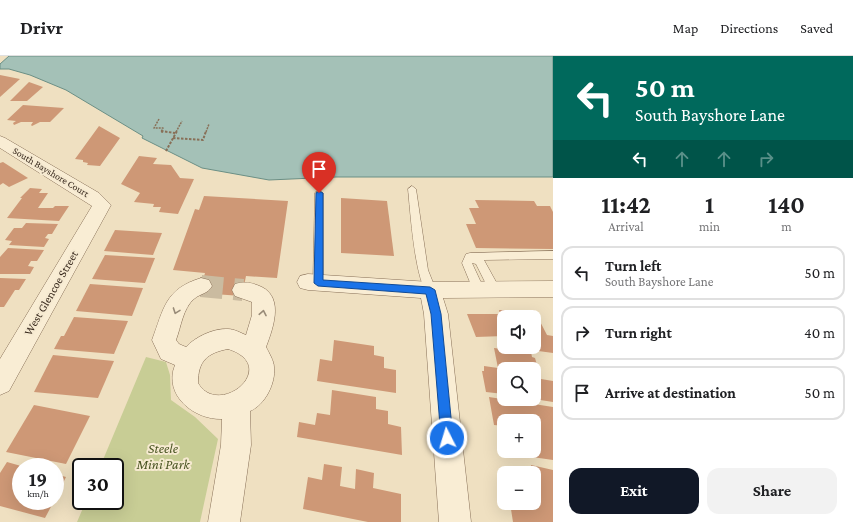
<!DOCTYPE html>
<meta charset="utf-8">
<style>
body{margin:0;font-family:"Crimson Pro",serif;background:#f2f2f2;color:#202124;height:100vh;display:flex;flex-direction:column;font-size:15px;white-space:nowrap}
*{box-sizing:border-box;margin:0}
p{font-size:13px;color:#757577}
.icon{flex:none;width:22px;height:22px;fill:none;stroke:currentColor;stroke-width:2;stroke-linecap:round;stroke-linejoin:round}
.map{position:relative;flex:1;overflow:hidden}
.panel{display:flex;flex-direction:column;background:#fff;width:300px}
.panel>*{flex:none}
.guide{background:#00695c;color:#fff;overflow:hidden}
.controls{position:absolute;left:497px;top:254px;display:grid;gap:8px}
.controls a{display:grid;place-items:center;width:44px;height:44px;border-radius:8px;background:#fff;box-shadow:0 4px 16px #0002;font-size:20px}
.speed{position:absolute;left:12px;top:402px;display:flex;gap:8px;font-size:20px;font-weight:700;text-align:center}
.speed>*{display:grid;place-content:center;width:52px;height:52px;border-radius:50%;background:#fff;box-shadow:0 4px 16px #0002;line-height:1}
.speed small{font-size:10px;font-weight:400}
.speed .limit{border:2px solid #111;border-radius:6px;background:#fff;color:#111}
.pin{position:absolute;display:grid;place-items:center;width:34px;height:34px;color:#fff;margin:-41px -17px;border-radius:50% 50% 50% 0;rotate:-45deg;box-shadow:0 0 4px #0007}
.pin .icon{rotate:45deg}
.me{position:absolute;width:44px;margin:-22px;rotate:355deg;stroke-linejoin:round;filter:drop-shadow(0 0 3px #0008)}
.turn{display:flex;align-items:center;gap:14px;height:84px;padding:0 16px;font-size:18px}
.turn .icon{width:52px;height:52px;stroke-width:2.5}
.turn b{display:block;font-size:28px;line-height:34px}
.lanes{display:flex;align-items:center;height:38px;padding:0 16px;background:#0003;justify-content:center;gap:20px;direction:ltr}
.lanes .off{opacity:.35}
.eta{display:flex;justify-content:space-evenly;align-items:center;height:68px;text-align:center}
.eta b{font-size:24px;font-weight:700;line-height:28px}
.cta{display:flex;gap:8px;margin-top:auto;padding:8px 16px}
.cta a{flex:1;height:46px;border-radius:12px;background:#111827;color:#fff;font-size:16px;font-weight:700;line-height:46px;text-align:center}
.cta a+a{background:#f2f2f2;color:#202124}
ul{padding:0;list-style:none}
li{display:flex;align-items:center;gap:12px;height:54px;margin:0 8px 6px;padding:0 8px;border:2px solid #e0e0e0;border-radius:12px}
li div{flex:1}
li b{display:block;font-size:15px}
li em{font-style:normal}
header{display:flex;align-items:center;gap:24px;box-sizing:border-box;height:56px;padding:0 20px;background:#fff;border-bottom:1px solid #e0e0e0}
header strong{font-size:19px}
nav{display:flex;gap:22px;margin-inline-start:auto;font-size:14px}
main{display:flex;flex:1;min-height:0}
.map>svg:first-child{display:block}
.green{fill:#c8cd95}
.water{fill:#a4c1b7;stroke:#6b8f85}
.building{fill:#ce9876}
.lines{fill:none;stroke-linecap:round;stroke-linejoin:round}
.street-tunnel{stroke:#cabba0;stroke-width:22;stroke-dasharray:22 11;stroke-linecap:butt}
.lane-casing{stroke:#887058;stroke-width:1}
.street-casing{stroke:#887058;stroke-width:1}
.path-far1{stroke:#887058;stroke-width:1.5;stroke-dasharray:2 1;stroke-linecap:butt}
.path{stroke:#887058;stroke-width:2;stroke-dasharray:2.5 1.5;stroke-linecap:butt}
.lane{fill:#f9edd4;fill-rule:evenodd}
.street{fill:#f9edd4;fill-rule:evenodd}
.oneway{stroke:#988b78}
.route{fill:#1a73e8;stroke:#114b97}
.labels{text-anchor:middle;dominant-baseline:central;stroke-width:4;stroke-linejoin:round;paint-order:stroke}
.far-street-label{font-size:10px;fill:#38291d;stroke:#f6ead1}
.street-label{font-size:12px;fill:#38291d;stroke:#f6ead1}
.near-park-label{font-size:14px;font-style:italic;fill:#4a5523;stroke:#f6ead1}
</style>
<header>
<strong>Drivr</strong>
<nav><a>Map</a><a>Directions</a><a>Saved</a></nav>
</header>
<main>
<div class="map">
<svg width="553" height="466" viewBox="0 0 553 466">
<rect width="100%" height="100%" fill="#efe0c1"/>
<polygon class="green" points="146,301 166,306 170,319 171,344 195,361 218,383 200,466 77,466 86,445 115,445 115,411 100,411"/>
<polygon class="water" points="9,0 553,0 553,121 336,121 269,124 202,112 142,82 143,80 66,34 30,19 9,13 0,13 0,8"/>
<g class="building">
<polygon points="0,19 20,23 0,41"/>
<polygon points="29,26 43,31 27,45 10,45"/>
<polygon points="23,49 64,52 50,66 40,66 32,70 31,69 33,66 21,66 14,69 13,67 16,65 7,64"/>
<polygon points="99,70 120,82 100,110 87,109 88,107 83,106 83,104 75,103"/>
<polygon points="139,100 157,102 153,108 171,109 180,122 194,123 178,158 159,156 161,151 153,151 154,148 134,146 140,137 121,128"/>
<polygon points="3,106 28,122 9,131 3,127 0,129 0,107"/>
<polygon points="30,132 42,133 39,137 48,137 38,152 53,152 55,150 69,150 59,165 7,162 22,142 20,142"/>
<polygon points="204,140 288,145 277,222 246,220 242,240 199,237 205,217 173,214 195,153 199,154"/>
<polygon points="341,142 387,145 394,200 341,197"/>
<polygon points="475,144 534,145 537,150 550,150 553,156 553,193 476,192 466,168 476,168 469,152 479,152"/>
<polygon points="26,167 58,168 52,178 48,178 45,182 49,183 44,191 9,189 12,185 5,184 14,172 22,172"/>
<polygon points="115,174 162,177 153,199 104,195"/>
<polygon points="8,192 44,194 37,205 31,205 28,210 34,211 30,218 0,218 0,201"/>
<polygon points="105,199 155,202 145,227 92,223"/>
<polygon points="0,222 26,223 19,234 15,234 4,251 0,251"/>
<polygon points="90,228 143,232 132,260 76,255"/>
<polygon points="499,254 534,254 547,279 553,280 553,297 524,293 523,291 534,291 534,261 504,261 504,280 476,281 467,258 500,258"/>
<polygon points="74,261 128,265 114,298 54,293 61,280 64,280"/>
<polygon points="334,284 374,290 374,299 384,301 384,312 396,314 396,337 317,325 320,303 332,305"/>
<polygon points="494,292 531,296 532,301 535,302 541,323 553,325 553,346 534,343 534,313 504,313 504,338 486,336 482,315 484,315 484,310 498,312"/>
<polygon points="53,299 114,305 98,342 34,336"/>
<polygon points="332,334 376,341 376,353 388,355 388,368 401,371 402,399 297,381 299,366 315,369 317,357 330,359"/>
<polygon points="489,341 553,351 553,404 525,400 524,395 534,395 534,365 504,365 504,370 494,369"/>
<polygon points="34,349 90,360 66,408 6,396"/>
<polygon points="7,406 21,410 21,445 54,445 45,462 0,450 0,417"/>
<polygon points="324,408 342,411 340,430 355,433 356,413 374,417 373,432 401,438 401,466 368,466 303,453 308,421 322,424"/>
<polygon points="531,409 553,414 553,466 513,466 510,447 538,446 534,417 532,417"/>
<polygon points="55,418 66,421 55,443"/>
</g>
<g class="lines">
<polyline class="street-tunnel" points="201,230 243,234"/>
<defs>
<g id="lane">
<path d="M412,130L416,133L428,214L436,234L430,238C415,234 410,150 408,133Z"/>
<polygon points="319,134 323,137 323,227 318,231 313,227 315,137"/>
<polygon points="553,195 553,203 484,204 500,233 494,237 490,236 476,208 472,207 484,233 478,237 474,236 462,207 466,198 470,197"/>
</g>
<g id="street">
<polygon points="0,80 5,82 99,137 111,149 9,335 0,339 0,303 92,150 0,92"/>
<polygon points="308,218 430,226 553,225 553,241 443,242 448,258 471,466 439,466 424,258 421,242 308,234 300,232 297,226 300,220"/>
<path d="M201,222L209,224L212,230C208,238 201,237 194,243C183,252 181,271 176,284L179,288L186,291C195,281 214,272 228,273C234,273 241,277 246,279L252,259V246L235,240L232,234L235,228C243,226 249,226 257,229C285,238 274,270 266,291C269,297 274,305 274,311C276,327 265,349 250,355L251,389L240,466H208L221,389L222,363C194,364 163,339 175,309L161,303L152,284C164,252 165,233 201,222ZM228,293C282,310 219,363 198,327C198,305 207,297 228,293Z"/>
</g>
</defs>
<use href="#lane" class="lane-casing"/>
<use href="#street" class="street-casing"/>
<g class="path-far1">
<polyline points="159,63 154,72 163,72 161,76 163,76"/>
<polyline points="176,76 182,65"/>
<polyline points="206,76 209,68"/>
</g>
<g class="path">
<polyline points="161,75 175,77"/>
<polyline points="173,82 203,84 206,75"/>
<polyline points="166,95 177,75"/>
</g>
<use href="#lane" class="lane"/>
<use href="#street" class="street"/>
</g>
<defs><path id="oneway-chevron" d="M-2-3.5L2.5 0L-2 3.5" fill="none" stroke-width="1.6" stroke-linecap="round" stroke-linejoin="round"/></defs>
<g class="oneway">
<use href="#oneway-chevron" transform="translate(176 255) rotate(110)"/>
<use href="#oneway-chevron" transform="translate(263 257) rotate(-79)"/>
</g>
<polygon class="route" points="319,135 323,137 323,224 430,231 435,234 441,258 453,382 452,386 447,388 443,386 441,382 431,258 426,238 318,230 314,227 316,137"/>
<g class="labels">
<g class="far-street-label">
<text transform="translate(51 116) rotate(31)">South Bayshore Court</text>
</g>
<g class="street-label">
<text transform="translate(51 237) rotate(-60)">West Glencoe Street</text>
</g>
<g class="near-park-label">
<text x="163" y="392">Steele<tspan x="163" dy="16">Mini Park</tspan></text>
</g>
</g>
</svg>
<div class="controls">
<a><svg class="icon" aria-label="sound" viewBox="0 0 24 24"><path d="M4 9h4l5-4v14l-5-4H4zM17 9q2 3 0 6"/></svg></a>
<a><svg class="icon" aria-label="search" viewBox="0 0 24 24"><circle cx="10" cy="10" r="6"/><path d="M15 15l6 6"/></svg></a>
<a>+</a>
<a>−</a>
</div>
<div class="speed"><div>19<small>km/h</small></div><div class="limit">30</div></div>
<div class="pin" style="left:319px;top:137px;background:#d93025"><svg class="icon" aria-label="arrive" viewBox="0 0 24 24"><path d="M6 21V4h12l-3 4 3 4H6"/></svg></div>
<svg class="me" style="left:447px;top:382px" viewBox="-20 -20 40 40"><circle r="17" fill="#1a73e8" stroke="#fff" stroke-width="3"/><path d="M0-11L8 9 0 5-8 9z" fill="#fff"/></svg>
</div>
<section class="panel">
<div class="guide">
<div class="turn"><svg class="icon" aria-label="left" viewBox="0 0 24 24"><path d="M17 20v-9H6M10 6l-5 5 5 5"/></svg><div><b>50 m</b>South Bayshore Lane</div></div>
<div class="lanes"><svg class="icon" aria-label="left" viewBox="0 0 24 24"><path d="M17 20v-9H6M10 6l-5 5 5 5"/></svg><svg class="icon off" aria-label="ahead" viewBox="0 0 24 24"><path d="M12 20V5M6 11l6-6 6 6"/></svg><svg class="icon off" aria-label="ahead" viewBox="0 0 24 24"><path d="M12 20V5M6 11l6-6 6 6"/></svg><svg class="icon off" aria-label="right" viewBox="0 0 24 24"><path d="M7 20v-9h11M14 6l5 5-5 5"/></svg></div>
</div>
<div class="eta">
<div><b>11:42</b><p>Arrival</p></div>
<div><b>1</b><p>min</p></div>
<div><b>140</b><p>m</p></div>
</div>
<ul>
<li><svg class="icon" aria-label="left" viewBox="0 0 24 24"><path d="M17 20v-9H6M10 6l-5 5 5 5"/></svg><div><b>Turn left</b><p>South Bayshore Lane</p></div><em>50 m</em></li>
<li><svg class="icon" aria-label="right" viewBox="0 0 24 24"><path d="M7 20v-9h11M14 6l5 5-5 5"/></svg><div><b>Turn right</b></div><em>40 m</em></li>
<li><svg class="icon" aria-label="arrive" viewBox="0 0 24 24"><path d="M6 21V4h12l-3 4 3 4H6"/></svg><div><b>Arrive at destination</b></div><em>50 m</em></li>
</ul>
<div class="cta"><a>Exit</a><a>Share</a></div>
</section>
</main>
